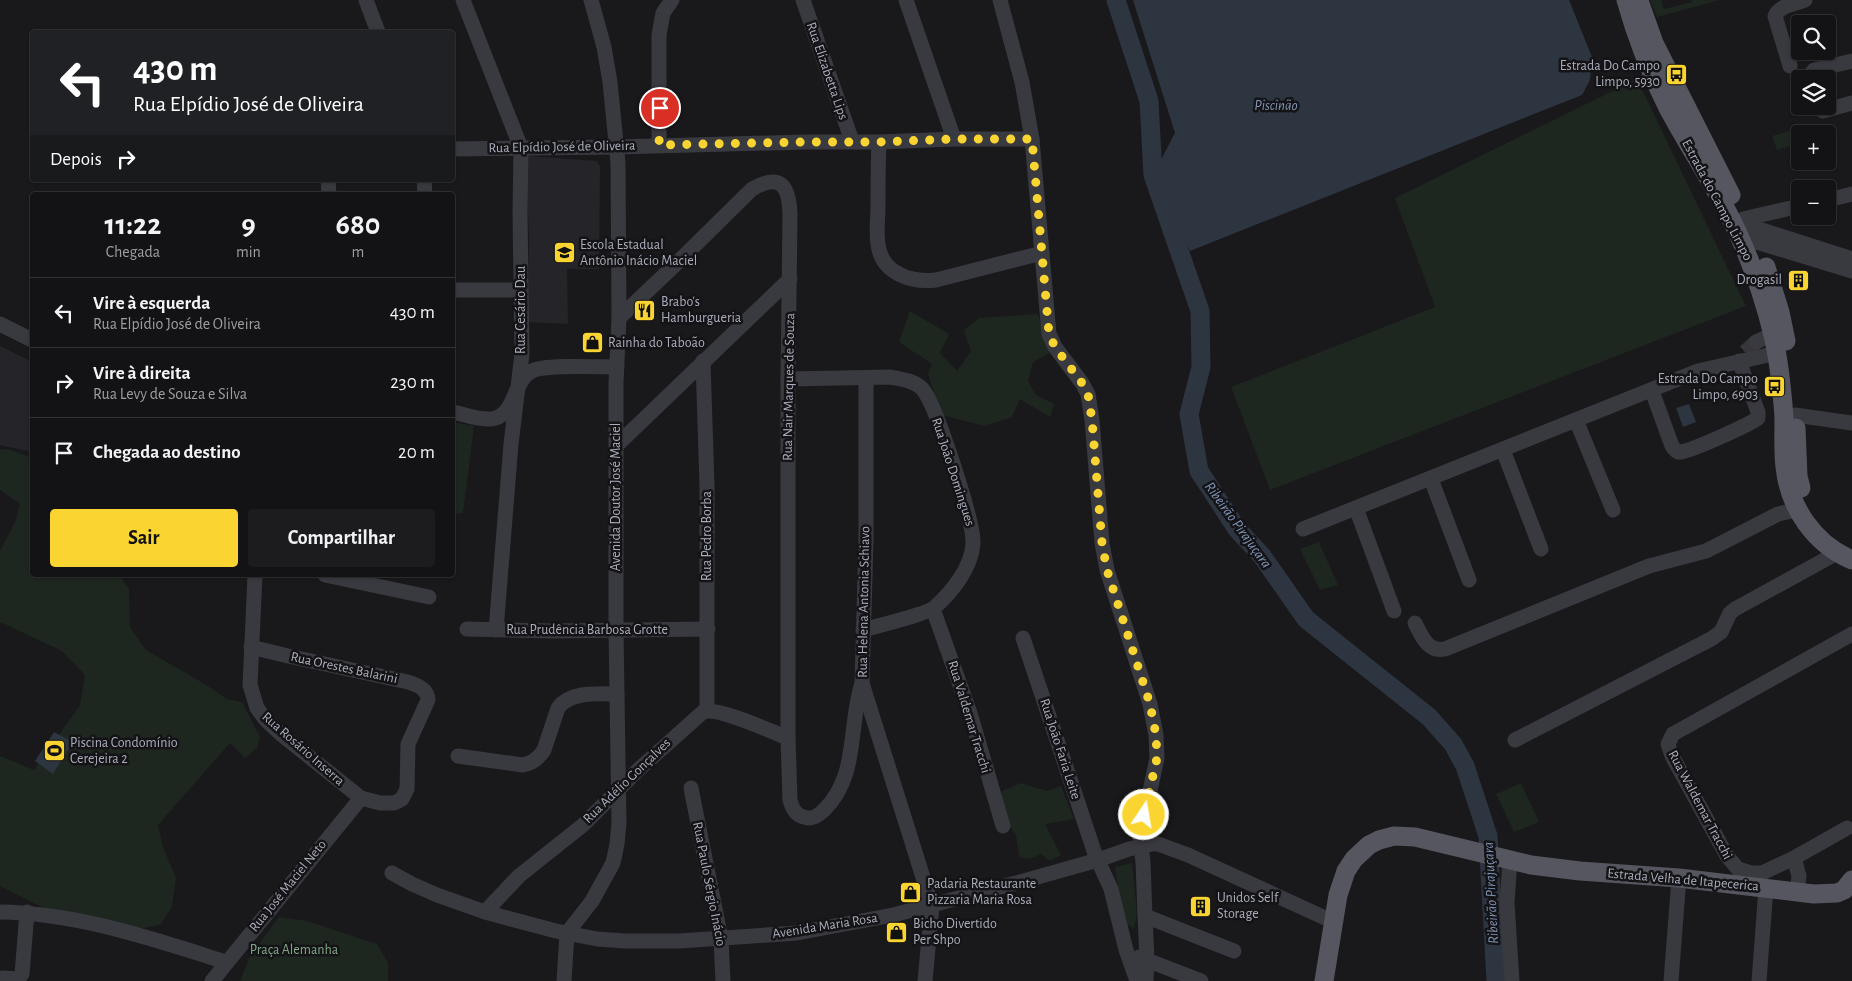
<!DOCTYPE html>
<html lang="pt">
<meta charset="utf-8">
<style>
body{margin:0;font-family:"Alegreya Sans",sans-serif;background:#1c1b1d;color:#f1f3f6;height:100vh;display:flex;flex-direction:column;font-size:19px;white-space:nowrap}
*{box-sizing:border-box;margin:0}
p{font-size:16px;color:#9d9ea0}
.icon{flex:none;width:28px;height:28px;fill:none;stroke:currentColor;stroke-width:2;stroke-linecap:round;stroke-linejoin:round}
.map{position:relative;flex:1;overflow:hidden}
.details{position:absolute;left:30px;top:192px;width:425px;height:385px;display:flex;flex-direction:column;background:#131214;border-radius:5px;box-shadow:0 1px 4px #0004,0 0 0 1px #323234}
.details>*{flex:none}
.banner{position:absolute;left:30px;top:30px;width:425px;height:152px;border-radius:5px;box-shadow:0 1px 4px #0004,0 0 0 1px #323234;background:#202124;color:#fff;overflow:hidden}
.controls{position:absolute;left:1791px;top:15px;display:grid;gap:10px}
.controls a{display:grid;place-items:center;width:45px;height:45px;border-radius:5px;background:#131214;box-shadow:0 1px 4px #0004,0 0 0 1px #323234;font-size:25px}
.pin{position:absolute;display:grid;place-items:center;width:42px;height:42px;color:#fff;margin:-21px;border:2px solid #fff;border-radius:50%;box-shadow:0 1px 5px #0007}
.me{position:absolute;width:55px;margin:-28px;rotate:12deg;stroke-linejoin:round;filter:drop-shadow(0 0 4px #0008)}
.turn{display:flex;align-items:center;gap:18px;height:105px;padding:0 20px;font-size:22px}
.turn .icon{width:65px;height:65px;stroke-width:2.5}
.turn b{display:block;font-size:35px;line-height:42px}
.then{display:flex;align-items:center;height:48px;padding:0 20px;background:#0003;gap:10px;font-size:19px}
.eta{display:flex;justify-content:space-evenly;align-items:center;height:85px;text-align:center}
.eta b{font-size:30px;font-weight:700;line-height:35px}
.primary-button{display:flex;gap:10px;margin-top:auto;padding:10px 20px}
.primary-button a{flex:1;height:58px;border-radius:5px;background:#fad531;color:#111;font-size:20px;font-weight:700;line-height:58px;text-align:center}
.primary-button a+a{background:#1c1b1d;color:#f1f3f6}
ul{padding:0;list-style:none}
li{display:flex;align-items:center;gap:15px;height:70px;padding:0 20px;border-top:1px solid #323234}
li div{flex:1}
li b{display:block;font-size:19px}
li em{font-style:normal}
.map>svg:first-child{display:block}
.built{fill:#252428}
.green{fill:#1e2620}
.water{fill:#2d3540}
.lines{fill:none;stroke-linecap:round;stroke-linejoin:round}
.river{stroke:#2d3540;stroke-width:19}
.minor-tunnel{stroke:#36363b;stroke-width:15;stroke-dasharray:15 8;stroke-linecap:butt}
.minor{stroke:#393940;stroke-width:15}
.major{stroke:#55565f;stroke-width:19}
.route{stroke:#fad531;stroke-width:9;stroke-dasharray:0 16.2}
.labels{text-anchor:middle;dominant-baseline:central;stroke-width:5;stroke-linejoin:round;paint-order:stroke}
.poi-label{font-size:14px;fill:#aaadbb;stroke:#141316;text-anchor:start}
.street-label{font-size:14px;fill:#aaadbb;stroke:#141316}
.park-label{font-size:14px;fill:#80a788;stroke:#141316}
.water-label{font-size:15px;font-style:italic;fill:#8095b7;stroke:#141316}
</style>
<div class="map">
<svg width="1852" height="981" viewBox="0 0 1852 981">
<rect width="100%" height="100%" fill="#19181b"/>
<g class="built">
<polygon points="529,156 597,161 600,166 599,269 567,269 568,324 528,322 529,238 526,159"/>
<polygon points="0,346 32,362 32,452 0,445"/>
</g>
<g class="green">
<polygon points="1650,0 1661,0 1664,9 1692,2 1692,0 1720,0 1657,17"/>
<polygon points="1637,79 1746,306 1270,490 1231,387 1435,307 1395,198"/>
<polygon points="1800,128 1801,134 1800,143 1777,150 1772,136"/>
<polygon points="910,311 949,334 940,353 957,371 971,351 964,330 979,318 1038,314 1050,353 1033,362 1028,381 1036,395 1054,404 1050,417 1020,399 1012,417 985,426 941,415 928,374 932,364 899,342"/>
<polygon points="453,422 474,426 463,513 453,514 452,456 456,441 453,439"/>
<polygon points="0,449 11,450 32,458 32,575 119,575 129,589 130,627 146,650 205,684 227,699 242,702 260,737 257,748 245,758 230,743 158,825 163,847 176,878 172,907 160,925 132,930 66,919 0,886 0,756 34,770 80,705 85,675 62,651 0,622 0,551 15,522 20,504 0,490"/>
<polygon points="1319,542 1338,585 1320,590 1300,549"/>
<polygon points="1021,783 1047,791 1061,786 1074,819 1045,824 1061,855 1050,861 1041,854 1030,859 1019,857 1016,835 1009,826 1002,808 1002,791"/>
<polygon points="1521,783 1539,822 1514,832 1496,794"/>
<polygon points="1132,863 1137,912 1134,929 1123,920 1115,867"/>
<polygon points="279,917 307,921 377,944 388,963 388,981 240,981 250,956"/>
</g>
<g class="water">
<polygon points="1133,0 1569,0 1592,57 1590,80 1582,95 1190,251 1153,175 1175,133"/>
<polygon points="1689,404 1696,422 1683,427 1676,408"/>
<polygon points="54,732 73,742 53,774 35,761"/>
</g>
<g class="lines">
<polyline class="river" points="1116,0 1149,101 1153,175 1200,311 1201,367 1189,414 1199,471 1237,529 1262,556 1306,619 1429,717 1453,744 1465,766 1488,836 1496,981"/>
<polyline class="minor-tunnel" points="1745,352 1756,342"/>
<g class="minor">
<polyline points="366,0 378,32"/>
<polyline points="463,0 521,148 520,212 522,354 511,444 496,630"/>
<polyline points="803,0 852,141"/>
<polyline points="906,0 954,139"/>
<polyline points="1000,0 1022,82 1032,139 1049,334 1055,347 1082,383 1088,394 1092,420 1102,543 1107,570 1150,704 1156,735 1157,758 1140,838 1143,862 1145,916 1147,960 1146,981"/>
<path d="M1790,66L1775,16C1780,5 1795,4 1805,0"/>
<polyline points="1811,79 1811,74 1814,70 1852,61"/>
<polyline points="1820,106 1823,111 1852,103"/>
<path d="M879,142C878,163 878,184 878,205C878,218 876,231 878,244C881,273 911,283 936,280L1042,253"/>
<polyline points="659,145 659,35 663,13 672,0"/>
<polyline points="452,149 617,147 806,142 879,142 954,139 1032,139"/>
<polyline points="328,180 329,195"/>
<polyline points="424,180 425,195"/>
<polyline points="1828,200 1852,194"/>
<polyline points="1743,219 1800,206"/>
<polyline points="1731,220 1852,259"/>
<polyline points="1740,237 1852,271"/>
<polyline points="452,290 521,290"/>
<path d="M619,318L678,262L752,189C780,173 789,185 790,214L788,379V738L790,800C792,808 795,815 804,817C812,820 818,816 824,810C859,776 848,726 862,683"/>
<polyline points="0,324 32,340"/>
<polyline points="1756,342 1773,334"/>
<polyline points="703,361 707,486 707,710"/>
<polyline points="866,378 866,541 862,683 932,906 925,981"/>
<path d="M788,379L890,377C902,379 917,381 924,391C937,409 974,522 973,543C972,567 952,592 935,607C928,614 876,626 863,630"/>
<path d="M1652,391L1672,446C1674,449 1677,453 1681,452C1693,450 1749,425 1758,418V412L1739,361"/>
<path d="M452,412C464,414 478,420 491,419C516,417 512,381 532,371C545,364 600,367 617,367"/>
<polyline points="1795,415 1852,423"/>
<polyline points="1576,420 1613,510"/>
<polyline points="617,445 790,279"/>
<polyline points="1503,450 1541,549"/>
<polyline points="1431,479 1469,580"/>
<polyline points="1356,508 1394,611"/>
<polyline points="1303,529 1698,371 1777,353"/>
<polyline points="325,575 429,597"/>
<polyline points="933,609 970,713 1003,826"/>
<path d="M1415,623C1421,635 1428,653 1445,649L1649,566L1706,551L1778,514L1796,510"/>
<polyline points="467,629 553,631 708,629"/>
<polyline points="1023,638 1095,854 1111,889 1126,950 1137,981"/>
<path d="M251,647L288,656L408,682C417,685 428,689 428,700L408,744L407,789L402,799L394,803H380L361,798L282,735L266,720L257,708L250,685L255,575"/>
<polyline points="1515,740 1711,639 1721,632 1730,613 1735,609 1837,553"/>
<path d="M458,756L523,765C533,763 539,758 544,750L558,708C570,691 598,694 617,694"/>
<polyline points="691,788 721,939 723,981"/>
<polyline points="1847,828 1794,858 1762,873 1751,873 1738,869 1727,856 1672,756 1668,744 1673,734 1852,634"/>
<polyline points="1794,858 1799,876 1797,892"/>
<polyline points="1510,860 1507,903 1512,981"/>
<polyline points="392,873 412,884 437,895 485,912 556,931 597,939 625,941 679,941 797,933 893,915 1020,882 1098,860 1129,849 1152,844 1158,844 1188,855 1334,922"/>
<path d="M0,912C77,913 153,939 226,962"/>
<path d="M485,912L519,876L583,825L638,770L703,712C717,706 772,732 788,738"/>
<polyline points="1145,916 1234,951"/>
<polyline points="1139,957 1201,981"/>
<polyline points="0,980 3,978 18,979 22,974 27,912"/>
<polyline points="212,981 361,798"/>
<polyline points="564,981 567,933 592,901 613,863 617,844 619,823 616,630 616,383 619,318 618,163 610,82 604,47 591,0"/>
<polyline points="1671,981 1679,878"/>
<polyline points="1759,981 1766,888"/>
</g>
<g class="major">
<path d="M1626,0C1636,36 1650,72 1667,106C1690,150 1720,192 1740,238C1754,269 1765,302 1773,335C1779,361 1782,390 1784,417C1784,434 1783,450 1785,467C1789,507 1814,544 1852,560"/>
<polyline points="1639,1 1654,43 1731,195"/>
<polyline points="1766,267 1780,312 1786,341"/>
<polyline points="1796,428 1798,476 1801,488"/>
<polyline points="1324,981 1338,895 1346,871 1354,859 1369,845 1379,840 1394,836 1415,837 1531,865 1580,871 1679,878 1814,894 1837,893 1844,890 1852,880"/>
</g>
</g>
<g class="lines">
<polyline class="route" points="660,108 659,145 806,142 879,142 954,139 1032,139 1049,334 1055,347 1082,383 1088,394 1092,420 1102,543 1107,570 1150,704 1156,735 1157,758 1144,815"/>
</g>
<defs>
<symbol id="bus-square" viewBox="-11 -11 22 22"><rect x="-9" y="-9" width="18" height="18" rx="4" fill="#fad531" stroke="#141316"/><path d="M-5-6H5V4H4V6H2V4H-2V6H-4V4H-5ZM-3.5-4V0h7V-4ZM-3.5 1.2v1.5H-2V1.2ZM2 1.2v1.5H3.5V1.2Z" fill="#111"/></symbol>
<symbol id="school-square" viewBox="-11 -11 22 22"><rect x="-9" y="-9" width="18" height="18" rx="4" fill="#fad531" stroke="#141316"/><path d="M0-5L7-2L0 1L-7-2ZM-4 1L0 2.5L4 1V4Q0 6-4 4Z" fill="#111"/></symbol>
<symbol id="building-square" viewBox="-11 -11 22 22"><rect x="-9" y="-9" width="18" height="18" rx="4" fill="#fad531" stroke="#141316"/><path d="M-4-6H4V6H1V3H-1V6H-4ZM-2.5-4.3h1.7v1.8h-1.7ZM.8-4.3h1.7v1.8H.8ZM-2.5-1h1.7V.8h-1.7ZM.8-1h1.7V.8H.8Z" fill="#111"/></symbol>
<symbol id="restaurant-square" viewBox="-11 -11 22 22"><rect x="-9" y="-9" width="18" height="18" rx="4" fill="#fad531" stroke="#141316"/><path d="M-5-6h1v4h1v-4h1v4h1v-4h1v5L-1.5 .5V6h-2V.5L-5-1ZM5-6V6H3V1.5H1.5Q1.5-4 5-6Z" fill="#111"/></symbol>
<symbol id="shop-square" viewBox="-11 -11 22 22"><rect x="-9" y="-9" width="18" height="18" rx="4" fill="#fad531" stroke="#141316"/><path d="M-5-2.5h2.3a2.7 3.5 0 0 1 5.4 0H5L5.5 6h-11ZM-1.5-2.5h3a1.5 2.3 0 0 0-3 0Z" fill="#111"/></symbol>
<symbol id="stadium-square" viewBox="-11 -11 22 22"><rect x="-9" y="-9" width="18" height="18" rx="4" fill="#fad531" stroke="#141316"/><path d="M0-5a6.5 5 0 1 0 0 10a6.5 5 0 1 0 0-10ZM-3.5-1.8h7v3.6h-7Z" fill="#111"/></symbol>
</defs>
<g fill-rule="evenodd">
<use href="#bus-square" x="1664" y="62" width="25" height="25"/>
<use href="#school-square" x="552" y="240" width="25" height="25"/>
<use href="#building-square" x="1786" y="268" width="25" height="25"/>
<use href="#restaurant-square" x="632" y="298" width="25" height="25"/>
<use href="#shop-square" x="580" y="330" width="25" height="25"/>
<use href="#bus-square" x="1762" y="374" width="25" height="25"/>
<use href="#stadium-square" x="42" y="738" width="25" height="25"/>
<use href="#shop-square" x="898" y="880" width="25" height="25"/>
<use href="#building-square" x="1188" y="894" width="25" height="25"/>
<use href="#shop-square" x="884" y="920" width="25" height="25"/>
</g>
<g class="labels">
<g class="poi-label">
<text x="1660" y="66" text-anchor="end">Estrada Do Campo<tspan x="1660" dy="16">Limpo, 5930</tspan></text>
<text x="580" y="245">Escola Estadual<tspan x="580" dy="16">Antônio Inácio Maciel</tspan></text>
<text x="1782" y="280" text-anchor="end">Drogasil</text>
<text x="661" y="302">Brabo's<tspan x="661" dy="16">Hamburgueria</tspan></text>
<text x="608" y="343">Rainha do Taboão</text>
<text x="1758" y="379" text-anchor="end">Estrada Do Campo<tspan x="1758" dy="16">Limpo, 6903</tspan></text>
<text x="70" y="743">Piscina Condomínio<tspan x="70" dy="16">Cerejeira 2</tspan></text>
<text x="927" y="884">Padaria Restaurante<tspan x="927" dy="16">Pizzaria Maria Rosa</tspan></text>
<text x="1217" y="898">Unidos Self<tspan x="1217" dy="16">Storage</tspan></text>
<text x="913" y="924">Bicho Divertido<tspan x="913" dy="16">Per Shpo</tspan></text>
</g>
<g class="street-label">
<text transform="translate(827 71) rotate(71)">Rua Elizabetta Lips</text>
<text transform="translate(562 147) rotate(-1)">Rua Elpídio José de Oliveira</text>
<text transform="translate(1717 200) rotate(62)">Estrada do Campo Limpo</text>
<text transform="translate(521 310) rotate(-90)">Rua Cesário Dau</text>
<text transform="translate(789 387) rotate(-89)">Rua Nair Marques de Souza</text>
<text transform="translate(953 472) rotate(72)">Rua João Domingues</text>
<text transform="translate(616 497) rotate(-90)">Avenida Doutor José Maciel</text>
<text transform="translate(707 536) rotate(-90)">Rua Pedro Borba</text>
<text transform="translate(864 602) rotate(-89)">Rua Helena Antonia Schiavo</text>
<text x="587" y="630">Rua Prudência Barbosa Grotte</text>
<text transform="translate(344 668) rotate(12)">Rua Orestes Balarini</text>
<text transform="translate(969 717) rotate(73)">Rua Valdemar Tracchi</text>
<text transform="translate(303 749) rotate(41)">Rua Rosário Inserra</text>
<text transform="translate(1060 749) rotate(72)">Rua João Faria Leite</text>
<text transform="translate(627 781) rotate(-44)">Rua Adélio Gonçalves</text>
<text transform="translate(1700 805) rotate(62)">Rua Waldemar Tracchi</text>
<text transform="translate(1683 880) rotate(5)">Estrada Velha de Itapecerica</text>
<text transform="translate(709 884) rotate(79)">Rua Paulo Sérgio Inácio</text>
<text transform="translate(288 886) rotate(-51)">Rua José Maciel Neto</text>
<text transform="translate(825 926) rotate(-9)">Avenida Maria Rosa</text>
</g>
<g class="park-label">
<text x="294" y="950">Praça Alemanha</text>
</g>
<g class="water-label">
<text x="1276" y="105">Piscinão</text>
<text transform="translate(1238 525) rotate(54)">Ribeirão Pirajuçara</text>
<text transform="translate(1491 893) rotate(-93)">Ribeirão Pirajuçara</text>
</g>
</g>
</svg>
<div class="controls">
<a><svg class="icon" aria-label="search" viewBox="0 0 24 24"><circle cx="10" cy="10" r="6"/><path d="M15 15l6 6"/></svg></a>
<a><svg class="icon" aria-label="layers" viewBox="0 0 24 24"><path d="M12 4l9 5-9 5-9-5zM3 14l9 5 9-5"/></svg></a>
<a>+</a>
<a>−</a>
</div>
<div class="pin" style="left:660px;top:108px;background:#d93025"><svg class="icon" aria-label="arrive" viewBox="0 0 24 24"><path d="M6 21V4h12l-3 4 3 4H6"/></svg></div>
<svg class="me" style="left:1144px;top:815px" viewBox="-20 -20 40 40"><circle r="17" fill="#fad531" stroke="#fff" stroke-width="3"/><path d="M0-11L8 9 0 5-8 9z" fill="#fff"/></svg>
<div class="banner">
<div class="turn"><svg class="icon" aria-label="left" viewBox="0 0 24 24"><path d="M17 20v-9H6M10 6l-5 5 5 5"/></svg><div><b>430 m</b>Rua Elpídio José de Oliveira</div></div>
<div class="then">Depois<svg class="icon" aria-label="right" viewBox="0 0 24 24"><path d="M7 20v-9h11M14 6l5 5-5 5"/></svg></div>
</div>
<section class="details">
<div class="eta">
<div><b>11:22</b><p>Chegada</p></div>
<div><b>9</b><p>min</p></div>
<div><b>680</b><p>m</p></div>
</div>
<ul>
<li><svg class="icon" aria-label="left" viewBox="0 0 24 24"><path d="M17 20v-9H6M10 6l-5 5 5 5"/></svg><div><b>Vire à esquerda</b><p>Rua Elpídio José de Oliveira</p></div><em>430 m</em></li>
<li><svg class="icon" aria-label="right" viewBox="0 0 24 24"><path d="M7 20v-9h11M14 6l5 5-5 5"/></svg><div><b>Vire à direita</b><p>Rua Levy de Souza e Silva</p></div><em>230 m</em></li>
<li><svg class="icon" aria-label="arrive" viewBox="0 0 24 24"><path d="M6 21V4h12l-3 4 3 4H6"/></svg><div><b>Chegada ao destino</b></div><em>20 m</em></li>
</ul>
<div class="primary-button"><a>Sair</a><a>Compartilhar</a></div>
</section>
</div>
